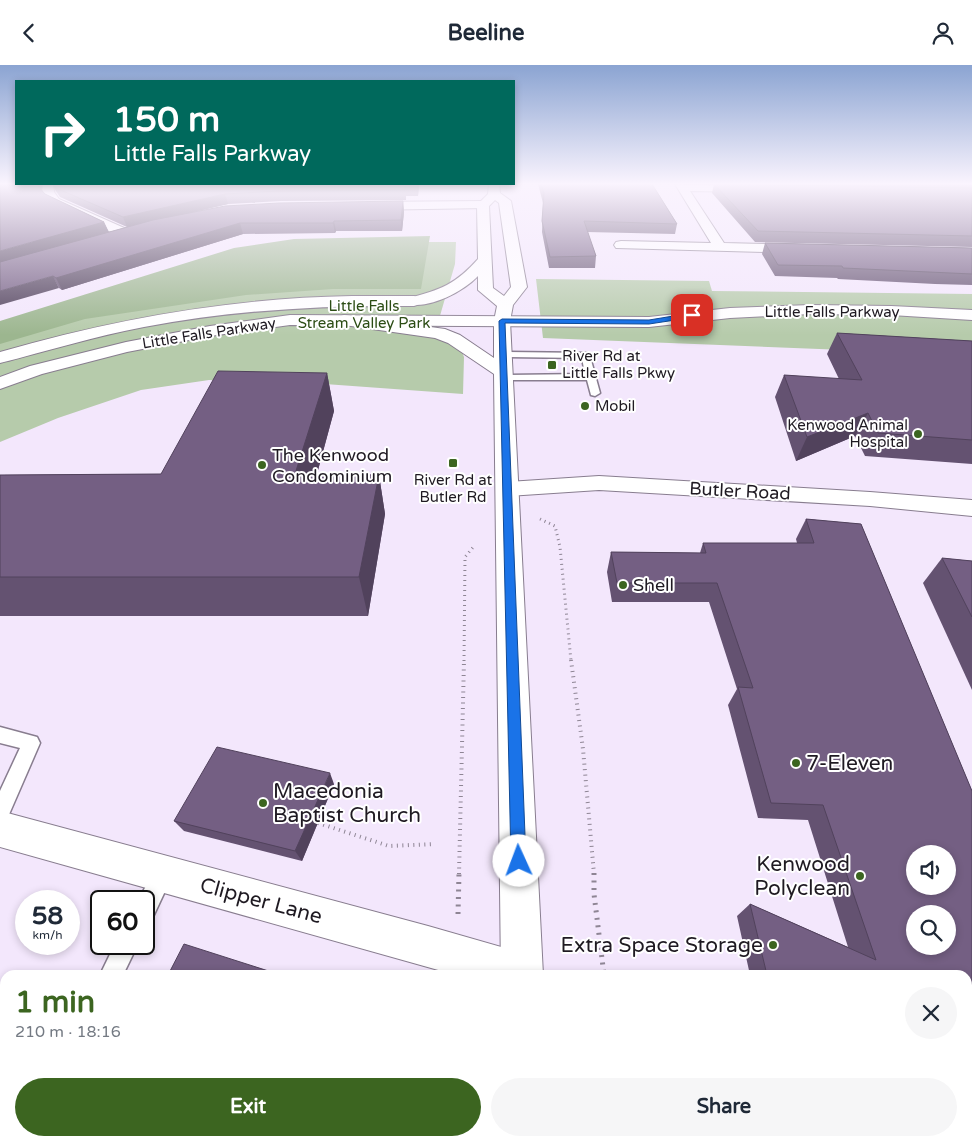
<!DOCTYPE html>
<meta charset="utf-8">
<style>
body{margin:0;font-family:"Varela Round",sans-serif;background:#f6f6f7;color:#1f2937;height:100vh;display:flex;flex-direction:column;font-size:19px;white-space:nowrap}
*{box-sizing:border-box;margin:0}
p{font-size:16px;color:#747a83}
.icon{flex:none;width:28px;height:28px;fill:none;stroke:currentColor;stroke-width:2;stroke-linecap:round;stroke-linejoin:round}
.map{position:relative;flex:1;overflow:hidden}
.sheet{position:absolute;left:0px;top:905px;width:972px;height:176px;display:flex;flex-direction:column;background:#fff;border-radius:15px 15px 0 0;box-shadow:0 2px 8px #0003}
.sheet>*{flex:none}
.guide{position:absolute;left:15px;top:15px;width:500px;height:105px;border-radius:0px;box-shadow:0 2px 8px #0003;background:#00695c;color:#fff;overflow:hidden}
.tools{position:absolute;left:906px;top:780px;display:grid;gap:10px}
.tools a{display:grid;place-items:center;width:50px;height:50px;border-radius:50%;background:#fff;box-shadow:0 2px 8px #0003;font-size:25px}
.speed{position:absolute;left:15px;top:825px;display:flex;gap:10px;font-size:25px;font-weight:700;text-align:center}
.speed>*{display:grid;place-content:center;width:65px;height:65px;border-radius:50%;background:#fff;box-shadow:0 2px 8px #0003;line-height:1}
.speed small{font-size:12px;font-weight:400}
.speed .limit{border:2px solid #111;border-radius:8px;background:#fff;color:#111}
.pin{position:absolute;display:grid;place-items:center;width:42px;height:42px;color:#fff;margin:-21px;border-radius:10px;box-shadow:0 2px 8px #0006}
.me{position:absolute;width:55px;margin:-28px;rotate:358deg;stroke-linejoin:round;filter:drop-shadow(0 0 4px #0008)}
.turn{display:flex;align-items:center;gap:18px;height:105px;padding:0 15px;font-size:22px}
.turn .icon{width:65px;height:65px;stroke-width:2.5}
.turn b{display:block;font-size:35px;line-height:42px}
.round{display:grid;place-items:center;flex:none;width:52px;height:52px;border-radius:26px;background:#f6f6f7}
.overview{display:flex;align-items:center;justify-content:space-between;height:85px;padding:0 15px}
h1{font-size:30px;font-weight:700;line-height:38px;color:#3c6520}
.primary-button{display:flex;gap:10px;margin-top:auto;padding:10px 15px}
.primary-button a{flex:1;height:58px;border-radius:30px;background:#3c6520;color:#fff;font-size:20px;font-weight:700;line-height:58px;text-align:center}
.primary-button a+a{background:#f6f6f7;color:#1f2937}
header{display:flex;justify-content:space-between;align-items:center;height:65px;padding:0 15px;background:#fff;font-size:22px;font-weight:700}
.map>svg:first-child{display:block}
.green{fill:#b6cbab}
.forest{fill:#9cb68f}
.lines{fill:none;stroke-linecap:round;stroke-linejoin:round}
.lane-casing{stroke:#887d8f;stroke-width:3}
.street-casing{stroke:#887d8f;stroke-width:2}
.secondary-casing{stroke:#887d8f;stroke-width:2}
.primary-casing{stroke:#887d8f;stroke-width:2}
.path-far2{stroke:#8e8594;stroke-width:3;stroke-dasharray:1 4;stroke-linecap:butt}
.path-far1{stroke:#8e8594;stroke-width:4;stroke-dasharray:1 4.5;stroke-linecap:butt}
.path{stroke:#8e8594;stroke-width:5;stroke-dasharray:2 5.5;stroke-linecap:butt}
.lane{fill:#fff;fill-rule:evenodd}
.street{fill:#fff;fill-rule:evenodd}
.secondary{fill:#fff;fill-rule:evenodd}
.primary{fill:#fff;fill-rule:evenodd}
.wall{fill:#645271;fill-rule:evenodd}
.shaded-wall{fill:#51425c}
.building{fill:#745f83;stroke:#51425c;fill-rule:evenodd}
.route{fill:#1a73e8;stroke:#114b97}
.poi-dot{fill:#3c6520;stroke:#fff;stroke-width:2}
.labels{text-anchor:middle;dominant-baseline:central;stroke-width:4;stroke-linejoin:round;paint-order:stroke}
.far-park-label{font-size:15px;fill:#2c4d15;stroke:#fff}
.far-street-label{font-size:15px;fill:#1f1a22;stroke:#fff}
.far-poi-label{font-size:15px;fill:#1f1a22;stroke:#fff;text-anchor:start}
.poi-label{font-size:18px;fill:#1f1a22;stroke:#fff;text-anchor:start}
.street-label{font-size:18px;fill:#1f1a22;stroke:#fff}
.near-poi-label{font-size:21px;fill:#1f1a22;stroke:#fff;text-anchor:start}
.near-street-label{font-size:21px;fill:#1f1a22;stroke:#fff}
</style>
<header><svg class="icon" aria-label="back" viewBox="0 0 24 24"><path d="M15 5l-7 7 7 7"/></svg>Beeline<svg class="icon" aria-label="person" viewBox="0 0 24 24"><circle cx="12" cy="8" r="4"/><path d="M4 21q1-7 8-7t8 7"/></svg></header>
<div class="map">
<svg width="972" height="1081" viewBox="0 0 972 1081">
<rect width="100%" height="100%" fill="#f3e7fc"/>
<g class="green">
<polygon points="280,177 456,177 455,199 435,268 462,287 464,292 463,329 311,318 209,315 141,325 58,353 0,377 0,266"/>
<polygon points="536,214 709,216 712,226 972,229 972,290 543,273"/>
</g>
<polygon class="forest" points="430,171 421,224 333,224 246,230 85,254 0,279 0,256 234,183 294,174"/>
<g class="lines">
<defs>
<g id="lane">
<polygon points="503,287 589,288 600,328 595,331 591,330 587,315 500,315 500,311 504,310 585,309 582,293 500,292 498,290"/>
<polygon points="0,662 37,672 40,678 7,754 0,756 0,726 20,683 0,678"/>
<polygon points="163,799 170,802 173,809 152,854 144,857 144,836 138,836 156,802"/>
<polygon points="115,879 138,879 123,910 100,910"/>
<polygon points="12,1076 39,1076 37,1081 10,1081"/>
</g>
<g id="street">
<polygon points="43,119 53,119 54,127 59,134 131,166 132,169 126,173 121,172 51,138 42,128"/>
<polygon points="675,119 755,122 757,124 755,126 751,127 690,126 724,178 801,180 808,184 801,188 616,183 614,180 616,177 621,176 711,178"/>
<polygon points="483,136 489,140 487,143 367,145 361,141 367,137"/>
<polygon points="599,411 870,427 972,435 972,451 870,441 599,425 507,431 499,429 496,424 499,419 507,417"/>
<polygon points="0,746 428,861 522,888 537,894 543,909 456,910 0,782"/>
</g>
<g id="secondary">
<path d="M352,231H414L420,233L422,236L420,239L414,241C323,240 234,245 144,262C95,271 48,286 0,298V287C115,254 232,233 352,231Z"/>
<polygon points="811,240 891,241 972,245 972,255 891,250 811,249 730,253 649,262 290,260 210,271 127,287 42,309 0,324 0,312 30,301 126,277 210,261 290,250 649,252 730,243"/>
</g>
<g id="primary">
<path d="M489,119H499L500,128L511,136L527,222L513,240L510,256L543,910H501L494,309L448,278L435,273L344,260L338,258L336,255L338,252L344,250L445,264L460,270L494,293V256L497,241L478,225V211C464,226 430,244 409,239L407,236L409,233C440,225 456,219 478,194L477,140L488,129ZM495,135L499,138L511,222L504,231L493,223L489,141Z"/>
<rect x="503" y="1076" width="48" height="5"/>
</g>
</defs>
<use href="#lane" class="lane-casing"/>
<use href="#street" class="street-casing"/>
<use href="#secondary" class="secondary-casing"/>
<use href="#primary" class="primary-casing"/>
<g class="path-far2">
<polyline points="540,454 555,461 560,482 571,596"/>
<polyline points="464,596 465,492 475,480"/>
</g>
<g class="path-far1">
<polyline points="571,595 583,684 594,809"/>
<polyline points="318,758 389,781 434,779"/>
<polyline points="459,809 464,595"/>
</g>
<g class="path">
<polyline points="594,808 594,829 604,910"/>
<polyline points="458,849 459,808"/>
<polyline points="449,1076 449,1081"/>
<polyline points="621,1076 622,1081"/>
</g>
<use href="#lane" class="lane"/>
<use href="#street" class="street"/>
<use href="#secondary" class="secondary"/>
<use href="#primary" class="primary"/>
</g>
<g class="wall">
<polygon points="0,119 43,119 41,125 45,129 104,157 109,167 127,162 60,132 56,126 52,119 419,119 418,131 406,131 406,135 281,136 228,139 191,148 403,136 404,147 402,166 336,166 335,168 243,169 62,225 59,223"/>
<polygon points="538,119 652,119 677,159 675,169 587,167 596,191 595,203 549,203 542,167 543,138"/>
<polygon points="714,119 846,121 757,119 972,119 972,182 755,177 712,128"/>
<polygon points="765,178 972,183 972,220 935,219 838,214 837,213 775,211 762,189"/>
<polygon points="837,268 972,276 972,399 865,391 855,371 796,396 775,332 784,310 839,314 827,289"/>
<polygon points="327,308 334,346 317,409 379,410 385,449 368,551 0,551 0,410 161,409"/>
<path d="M806,454L861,459L972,726V1081H788L787,1076H968V910H750L737,851L750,839L848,882L808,755L758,753L728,640L737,624L709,537H612L607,507L611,487L700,488L703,478H797L796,474ZM915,789H948V821H915ZM915,849H948V881H915Z"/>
<polygon points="942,493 972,496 972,625 923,518"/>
<polygon points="334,719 302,796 184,766 174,756"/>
</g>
<g class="shaded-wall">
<polygon points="36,119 43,119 40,128"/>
<polygon points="417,119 419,119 418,131 417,121"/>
<polygon points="225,129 228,139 127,162 123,152"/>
<polygon points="403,136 404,147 402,166 401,155"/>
<polygon points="334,156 336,166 335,168 333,158"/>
<polygon points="104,157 109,168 0,199 0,186"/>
<polygon points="240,158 243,169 62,225 56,213"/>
<polygon points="53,211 59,223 0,240 0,226"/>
<polygon points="327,308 334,346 306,449 295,409"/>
<polygon points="868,348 855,371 796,396 807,372"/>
<polygon points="379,410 385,449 368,551 359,512"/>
<polygon points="330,708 334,719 302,796 295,786"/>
<polygon points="279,1076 292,1076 290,1081 277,1081"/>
</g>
<g class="building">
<polygon points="0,119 36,119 45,129 104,157 0,186"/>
<polygon points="53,119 417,119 417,121 405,121 405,125 279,126 225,129 123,152 56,123"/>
<polygon points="541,119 652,119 677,159 584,156 596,191 550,192 542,156 544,128"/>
<polygon points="714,119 972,123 972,171 758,166"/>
<polygon points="403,136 401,155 334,156 333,158 240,158 56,213 53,211 0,226 0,197 153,155 225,141 279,138"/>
<polygon points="765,178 972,183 972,209 843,203 842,201 778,200"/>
<polygon points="837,268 972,276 972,375 878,368 868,348 807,372 784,310 862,315"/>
<polygon points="218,306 327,308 295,409 379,410 359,512 0,512 0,410 161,409"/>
<path d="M806,454L861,459L972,726V1081H808L807,1076H968V910H767L750,839L876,895L823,740L771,738L738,622L753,623L717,518H617L611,487L706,488L703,478H814ZM915,789H948V821H915ZM915,849H948V881H915Z"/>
<polygon points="942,493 972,496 972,552"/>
<polygon points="217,682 330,708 295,786 174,756"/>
<polygon points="184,879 281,910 168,910"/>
<polygon points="83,1076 279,1076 277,1081 80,1081"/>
</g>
<linearGradient id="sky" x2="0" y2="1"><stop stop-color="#8ba4d2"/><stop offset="0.44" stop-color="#faf4fe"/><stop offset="1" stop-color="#faf4fe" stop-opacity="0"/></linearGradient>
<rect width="972" height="270" fill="url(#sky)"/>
<polygon class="route" points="692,248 695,249 695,252 649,259 505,258 526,796 524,801 519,803 513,801 511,796 499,256 502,254 649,255"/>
<g class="poi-dot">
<rect x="547" y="295" width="10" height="10" rx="2.5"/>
<circle cx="585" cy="341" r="5"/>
<circle cx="918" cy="369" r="5"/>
<rect x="448" y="393" width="10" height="10" rx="2.5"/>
<circle cx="262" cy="400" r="5"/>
<circle cx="623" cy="520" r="5"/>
<circle cx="796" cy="698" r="5"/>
<circle cx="263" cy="738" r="5"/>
<circle cx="860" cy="811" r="5"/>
<circle cx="773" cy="880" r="5"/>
</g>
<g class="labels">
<g class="far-park-label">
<text x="364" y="241">Little Falls<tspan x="364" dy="17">Stream Valley Park</tspan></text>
</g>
<g class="far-street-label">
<text x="832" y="247">Little Falls Parkway</text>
<text transform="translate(209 268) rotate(-9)">Little Falls Parkway</text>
</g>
<g class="far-poi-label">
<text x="562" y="291">River Rd at<tspan x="562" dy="17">Little Falls Pkwy</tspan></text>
<text x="595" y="341">Mobil</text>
<text x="908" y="360" text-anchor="end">Kenwood Animal<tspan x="908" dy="17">Hospital</tspan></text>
<text x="453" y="415" text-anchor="middle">River Rd at<tspan x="453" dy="17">Butler Rd</tspan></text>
</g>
<g class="poi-label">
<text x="272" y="390">The Kenwood<tspan x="272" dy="21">Condominium</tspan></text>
<text x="633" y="520">Shell</text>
</g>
<g class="street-label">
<text transform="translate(740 426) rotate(3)">Butler Road</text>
</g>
<g class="near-poi-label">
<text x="806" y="698">7-Eleven</text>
<text x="273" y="726">Macedonia<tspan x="273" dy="24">Baptist Church</tspan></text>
<text x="850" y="799" text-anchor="end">Kenwood<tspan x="850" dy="24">Polyclean</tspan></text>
<text x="763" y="880" text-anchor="end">Extra Space Storage</text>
</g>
<g class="near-street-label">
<text transform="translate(261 836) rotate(15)">Clipper Lane</text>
</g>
</g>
</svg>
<div class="tools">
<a><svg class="icon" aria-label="sound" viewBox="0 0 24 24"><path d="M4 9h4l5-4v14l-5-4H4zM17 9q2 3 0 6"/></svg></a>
<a><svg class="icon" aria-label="search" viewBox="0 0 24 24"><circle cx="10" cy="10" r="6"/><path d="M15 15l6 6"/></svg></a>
</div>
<div class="speed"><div>58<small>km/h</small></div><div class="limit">60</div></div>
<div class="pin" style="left:692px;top:250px;background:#d93025"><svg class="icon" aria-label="arrive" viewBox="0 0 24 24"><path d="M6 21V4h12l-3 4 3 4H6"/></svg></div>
<svg class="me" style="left:519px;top:796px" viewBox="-20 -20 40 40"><circle r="19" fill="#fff"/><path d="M0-13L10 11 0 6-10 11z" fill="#1a73e8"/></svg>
<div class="guide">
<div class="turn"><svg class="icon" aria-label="right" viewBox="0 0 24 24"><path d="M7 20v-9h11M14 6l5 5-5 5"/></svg><div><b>150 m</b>Little Falls Parkway</div></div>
</div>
<section class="sheet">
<div class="overview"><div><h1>1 min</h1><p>210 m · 18:16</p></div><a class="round"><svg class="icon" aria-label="close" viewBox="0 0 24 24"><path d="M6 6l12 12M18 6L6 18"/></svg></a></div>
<div class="primary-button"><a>Exit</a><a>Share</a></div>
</section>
</div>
